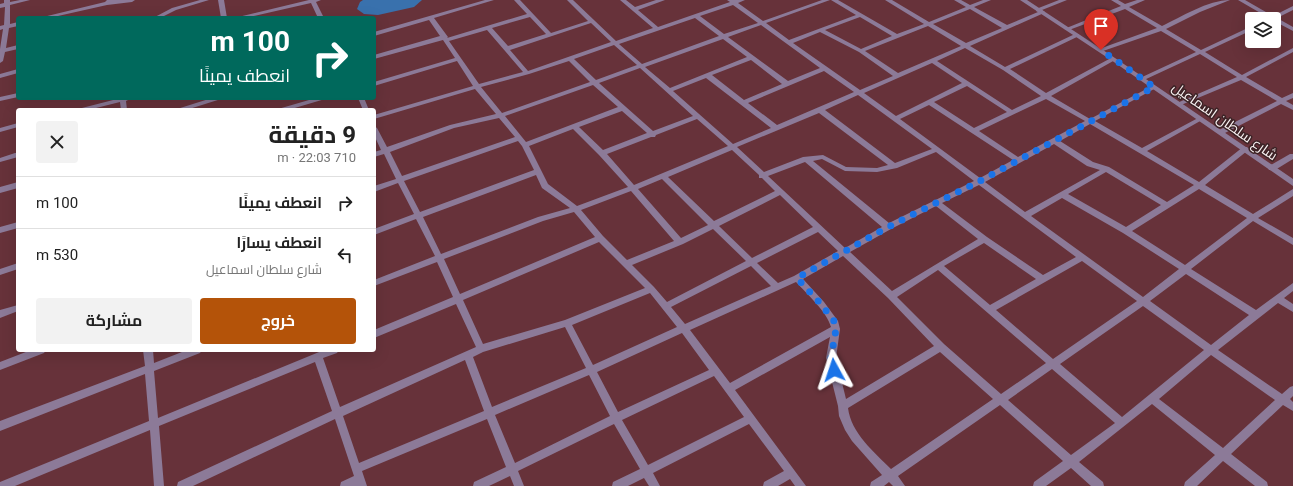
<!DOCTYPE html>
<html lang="ar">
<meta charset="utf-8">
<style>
body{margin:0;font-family:Roboto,Cairo,sans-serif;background:#f2f2f2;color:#222;direction:rtl;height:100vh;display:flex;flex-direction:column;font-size:15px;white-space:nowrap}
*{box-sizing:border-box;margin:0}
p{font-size:13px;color:#767676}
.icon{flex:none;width:22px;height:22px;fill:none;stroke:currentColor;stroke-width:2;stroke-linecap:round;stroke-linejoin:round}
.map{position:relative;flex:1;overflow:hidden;direction:ltr}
.sheet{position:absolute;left:16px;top:108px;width:360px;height:244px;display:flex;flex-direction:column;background:#fff;border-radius:4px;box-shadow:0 4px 16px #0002;direction:rtl}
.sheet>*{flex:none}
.top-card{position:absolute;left:16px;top:16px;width:360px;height:84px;border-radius:4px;box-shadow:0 4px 16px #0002;direction:rtl;background:#00695c;color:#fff;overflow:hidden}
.buttons{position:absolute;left:1245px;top:12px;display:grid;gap:8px}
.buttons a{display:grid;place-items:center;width:36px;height:36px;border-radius:4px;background:#fff;box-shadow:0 4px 16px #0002;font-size:20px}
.pin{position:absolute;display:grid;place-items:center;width:34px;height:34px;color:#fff;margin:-41px -17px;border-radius:50% 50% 50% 0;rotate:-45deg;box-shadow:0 0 4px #0007}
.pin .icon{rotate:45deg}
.me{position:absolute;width:44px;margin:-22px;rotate:355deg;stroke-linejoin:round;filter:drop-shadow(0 0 3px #0008)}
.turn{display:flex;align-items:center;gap:14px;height:84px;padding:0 20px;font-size:18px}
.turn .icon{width:52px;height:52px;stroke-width:2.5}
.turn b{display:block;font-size:28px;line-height:34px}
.round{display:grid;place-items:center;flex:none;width:42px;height:42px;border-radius:4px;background:#f2f2f2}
.headline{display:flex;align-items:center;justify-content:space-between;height:68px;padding:0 20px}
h1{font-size:24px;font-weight:700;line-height:30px}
.cta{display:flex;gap:8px;margin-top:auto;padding:8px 20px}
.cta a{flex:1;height:46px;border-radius:4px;background:#b45309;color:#fff;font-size:16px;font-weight:700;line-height:46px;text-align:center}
.cta a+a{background:#f2f2f2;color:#222}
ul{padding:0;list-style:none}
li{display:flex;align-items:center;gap:12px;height:52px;padding:0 20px;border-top:1px solid #e0e0e0}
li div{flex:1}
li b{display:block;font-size:15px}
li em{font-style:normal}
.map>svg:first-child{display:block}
.water{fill:#3971ad}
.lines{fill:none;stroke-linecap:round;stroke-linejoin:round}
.minor{fill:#8c7a98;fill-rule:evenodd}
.tertiary{fill:#8c7a98;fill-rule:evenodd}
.route{stroke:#1a73e8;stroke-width:7;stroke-dasharray:0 12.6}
.labels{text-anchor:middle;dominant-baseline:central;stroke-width:3;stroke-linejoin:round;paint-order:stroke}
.street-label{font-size:14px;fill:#faf3f3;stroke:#3c2326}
</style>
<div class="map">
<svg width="1293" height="486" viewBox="0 0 1293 486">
<rect width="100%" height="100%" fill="#67323a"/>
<polygon class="water" points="363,0 422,0 414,7 378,15 364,14 357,9 360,2"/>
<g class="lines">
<g class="minor">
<polygon points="4,0 10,0 10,2 20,0 30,0 10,5 10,24 18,22 18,26 9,28 6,48 18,45 18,49 5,52 3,61 0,63 0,49 3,29 0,30 0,26 4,25 5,7 0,8 0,4 4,3"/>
<polygon points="107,0 135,0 132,2 107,5 49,18 39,18 105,2"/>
<polygon points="200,0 209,0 176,10 160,18 153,18 172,8"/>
<polygon points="218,0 224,0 227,18 221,18"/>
<polygon points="309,0 321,0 316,2 324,18 318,18 311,3 245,18 234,18"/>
<path d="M485,0H494L434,18L448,37L447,38L527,14L514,0H520L551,33L588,21L567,0H573L616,41L653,28L620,0H626L635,7L656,0H665L638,10L658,27L730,2L727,0H745L738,3L763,21L822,0H830L766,23L789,40L856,15L831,0H838L897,34L924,24L885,0H892L929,22L966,7L954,0H961L970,5L983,0H991L974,7L1007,25L1038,12L1036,11V9L1059,0H1067L1042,10L1045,12L1044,13L970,46L1005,67L1075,34H1079V36L1010,69L1046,93L1111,58H1115V60L1051,96L1090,119L1152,86H1156V88L1095,121L1142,148L1198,118H1202V120L1147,151L1199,182L1243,147H1247L1249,149L1247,151L1205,185L1253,214L1293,189V196L1258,218L1293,238V245L1253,221L1191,269L1256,310L1293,283V291L1284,298L1293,304V312L1278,303L1218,350L1282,394L1290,387L1293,386V396L1290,399L1293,402V411L1283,405L1231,454L1267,482L1268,486H1255L1223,461L1197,486H1184L1185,482L1215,455L1152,404L1079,462L1103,482L1104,486H1091L1071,468L1046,486H1033L1034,482L1063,461L1000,405L898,476L905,486H893L889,482L884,486H870L871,482L882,475L852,441L845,430L839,416L838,406L826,358L830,337L735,390L806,486H795L790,479L778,486H763L764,482L784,471L749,424L653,473L660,486H649L644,478L628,486H612L613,482L640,469L614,424L518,471L524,486H514L510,476L489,486H473L474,482L506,467L487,419L362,471L367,486H340L341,482L354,476L335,419L193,486H177L178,482L332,411L315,362L159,426L164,486H154L150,430L15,486H0V482L149,421L145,374L0,431V421L145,366L143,350H153L154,363L187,350H202L200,353L154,371L158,418L324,350H339L337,353L323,358L340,407L476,347L456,304L374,338V330L453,297L437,262L374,286V280L435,256L416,219L374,235V229L414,214L398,183L374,192V186L396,179L384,154L374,157V152L381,150L374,135V126L377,128L387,147L450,125L496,114L475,89L374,119V115L473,86L457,61L374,86V82L455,58L443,40L374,59V55L440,36L429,20L374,36V32ZM733,5L758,23L724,34L700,16ZM970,9L1002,28L966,43L933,24ZM530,17L546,34L508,46L492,28ZM860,17L892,36L861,49L825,30ZM695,18L719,36L642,64L619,44ZM591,23L611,42L528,71L510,50ZM761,25L820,68L788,81L728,37ZM928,26L961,46L898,73L865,51ZM487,30L523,72L479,84L449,41ZM820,32L859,52L893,76L860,90L793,43ZM723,39L747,57L670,88L645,67ZM614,45L637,65L596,80L574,59ZM965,48L1003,70L1041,96L1012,110L937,61ZM751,60L782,84L744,100L712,75ZM569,61L590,82L502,113L481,87L529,74ZM932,63L962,83L896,116L864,93ZM640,68L693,116L653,131L599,83ZM824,71L854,92L777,125L748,103ZM706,78L771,128L733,144L673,91ZM593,85L618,107L526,142L505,116ZM967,86L1007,112L974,128L934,102ZM858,95L932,149L895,163L825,110ZM1046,99L1085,121L1018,157L979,131ZM929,105L1013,160L980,178L900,119ZM622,111L647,133L603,150L579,127ZM819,113L888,165L877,168L846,167L823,155L803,157L764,172L737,147ZM499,118L515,137L402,176L390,152L454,128ZM697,119L728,146L634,185L607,154L651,137H655L656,135ZM1090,124L1194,185L1167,202L1109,167L1093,162L1060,141ZM573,129L599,155L628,187L577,206L548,184L529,146ZM518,141L522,146L534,170L420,212L404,181ZM1054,144L1087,166L1100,170L1025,212L985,182ZM732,150L759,175V178H762L775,191L714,221L668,177ZM936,152L974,181L889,223L813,161L822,159L845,171L877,172L897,168ZM805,162L882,227L845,248L768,176ZM1106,172L1161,205L1126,227L1068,194ZM536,175L542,188L570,208L538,217L441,254L423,217ZM662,179L708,225L681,238L638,189ZM979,185L1076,257L1043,275L987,237L942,203ZM1199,189L1247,218L1185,265L1132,231ZM631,191L674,241L627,260L603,236L581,210ZM780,195L813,227L752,258L719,226ZM1062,198L1123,233L1179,269L1143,297L1031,216ZM936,206L978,239L892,291L850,252L891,229ZM574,212L595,237L460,294L444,259L543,221ZM713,229L746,261L667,302L654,287L632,265L683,244ZM818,232L838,251L794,276L778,283L757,263ZM599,242L645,288L565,320L483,344L463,300ZM984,243L1036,279L990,305L944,266ZM843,256L888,298L934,346L846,399L836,358L840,329L838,321L824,302L803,279ZM1082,261L1137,301L1053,359L996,310ZM751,266L771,286L685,324L671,307ZM938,270L1046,363L1001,394L944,344L897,297ZM1186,274L1249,315L1211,345L1150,301ZM796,282C807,294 827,312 831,327L730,383L690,330ZM650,293L677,327L593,365L572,325ZM1143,306L1204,350L1122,417L1060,364ZM565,327L586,368L492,407L473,357L483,352ZM682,333L709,370L618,412L597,372ZM940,352L993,399L891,469C874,452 851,433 848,408ZM1211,355L1275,400L1223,448L1159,399ZM465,360L484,411L359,463L343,416ZM1052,369L1115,423L1071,455L1008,400ZM589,375L610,416L515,463L495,415ZM714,376L744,417L648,465L622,420Z"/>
<path d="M1111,0H1118L1125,4L1137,0H1145L1129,7L1162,26C1181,17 1208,0 1230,0L1200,12L1166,29L1201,50L1252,26V30L1205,52L1242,75L1293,48V52L1246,77L1282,98L1293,93V98L1286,101L1293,105V110L1281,104L1223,134H1219L1218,132L1219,130L1277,101L1241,80L1181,105H1177V103L1237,77L1200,54L1144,80H1140V78L1196,52L1161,31L1103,51H1099V49L1157,28L1125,9L1069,30L1064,29L1121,6Z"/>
<polygon points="1238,0 1245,0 1273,16 1293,6 1293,10 1277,18 1293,27 1293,31 1274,21 1274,19 1268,19 1269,18"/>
<polygon points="18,69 18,73 0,78 0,74"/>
<polygon points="18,93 18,97 0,101 0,97"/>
<polygon points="121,98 132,98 126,101 127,110 121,110 120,102 88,110 77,110 78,109"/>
<polygon points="212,98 222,98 221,99 186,110 176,110 177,109"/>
<polygon points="316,98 326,98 325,99 288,110 277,110 278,109"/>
<polygon points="358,98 364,98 369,110 363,110"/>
<polygon points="18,123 18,127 0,132 0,128"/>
<polygon points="15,153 18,153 18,157 0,162 0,158"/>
<polygon points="1290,154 1293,154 1293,159 1275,170 1269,170 1268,168 1269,166"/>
<polygon points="18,182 18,188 0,193 0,187"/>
<polygon points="18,222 18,228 0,233 0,227"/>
<polygon points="18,263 18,269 0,275 0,269"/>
<polygon points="18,305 18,311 0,318 0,310"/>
<polygon points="31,350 46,350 44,353 0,370 0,362"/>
</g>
<polygon class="tertiary" points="1020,0 1027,0 1115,58 1293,179 1293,186 1111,60"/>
</g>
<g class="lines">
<polyline class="route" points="834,370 831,358 836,329 834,321 821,304 797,278 888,227 980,181 1154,87 1101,50"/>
</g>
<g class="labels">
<g class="street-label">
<text transform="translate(1225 121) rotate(35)">شارع سلطان اسماعيل</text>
</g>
</g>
</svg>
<div class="buttons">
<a><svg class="icon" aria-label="layers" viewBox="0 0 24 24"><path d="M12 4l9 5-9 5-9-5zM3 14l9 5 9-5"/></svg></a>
</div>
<div class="pin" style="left:1101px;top:50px;background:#d93025"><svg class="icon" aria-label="arrive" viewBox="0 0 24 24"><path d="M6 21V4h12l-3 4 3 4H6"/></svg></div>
<svg class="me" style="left:834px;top:370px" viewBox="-20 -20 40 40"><path d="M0-17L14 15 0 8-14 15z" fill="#1a73e8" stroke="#fff" stroke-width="4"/></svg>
<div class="top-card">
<div class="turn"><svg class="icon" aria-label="right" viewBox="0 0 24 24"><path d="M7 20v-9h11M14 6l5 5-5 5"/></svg><div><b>100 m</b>انعطف يمينًا</div></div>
</div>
<section class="sheet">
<div class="headline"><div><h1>9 دقيقة</h1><p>710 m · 22:03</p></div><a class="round"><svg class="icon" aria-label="close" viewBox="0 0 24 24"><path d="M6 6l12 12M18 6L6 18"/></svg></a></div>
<ul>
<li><svg class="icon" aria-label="right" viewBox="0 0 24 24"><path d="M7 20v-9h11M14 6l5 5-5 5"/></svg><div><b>انعطف يمينًا</b></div><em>100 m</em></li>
<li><svg class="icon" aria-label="left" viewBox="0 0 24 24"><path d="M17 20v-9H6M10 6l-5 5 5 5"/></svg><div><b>انعطف يسارًا</b><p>شارع سلطان اسماعيل</p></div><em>530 m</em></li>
</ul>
<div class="cta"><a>خروج</a><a>مشاركة</a></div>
</section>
</div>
